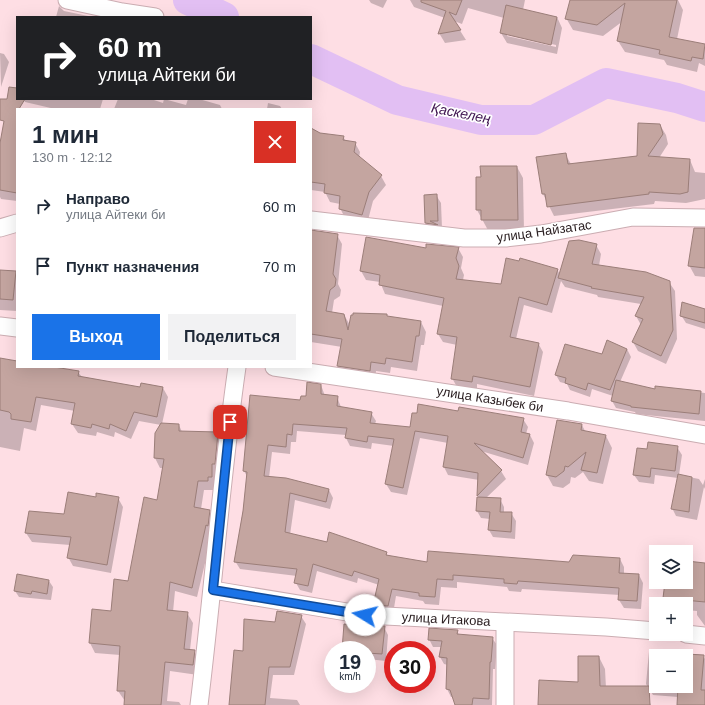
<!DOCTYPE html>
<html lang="ru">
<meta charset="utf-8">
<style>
body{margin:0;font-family:Helvetica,sans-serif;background:#f2f2f3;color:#1f2937;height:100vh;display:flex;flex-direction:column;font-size:15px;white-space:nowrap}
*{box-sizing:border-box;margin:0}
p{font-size:13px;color:#747a83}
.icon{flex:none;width:22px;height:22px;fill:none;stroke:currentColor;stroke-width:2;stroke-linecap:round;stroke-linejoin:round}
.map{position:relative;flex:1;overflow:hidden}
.panel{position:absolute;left:16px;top:108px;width:296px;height:260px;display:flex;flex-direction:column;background:#fff;border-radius:0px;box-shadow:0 4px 16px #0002}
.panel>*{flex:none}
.guide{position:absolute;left:16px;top:16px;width:296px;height:84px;border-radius:0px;box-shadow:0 4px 16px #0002;background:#202124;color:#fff;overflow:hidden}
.fabs{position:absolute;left:649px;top:545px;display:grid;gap:8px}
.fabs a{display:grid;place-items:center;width:44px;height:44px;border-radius:0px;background:#fff;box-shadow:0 4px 16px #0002;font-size:20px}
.speed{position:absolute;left:324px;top:641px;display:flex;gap:8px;font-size:20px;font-weight:700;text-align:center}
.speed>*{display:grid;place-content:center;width:52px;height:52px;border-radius:50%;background:#fff;box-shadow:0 4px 16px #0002;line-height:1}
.speed small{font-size:10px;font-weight:400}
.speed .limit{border:6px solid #d22;background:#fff;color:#111}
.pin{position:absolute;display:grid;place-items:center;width:34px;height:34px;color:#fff;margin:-17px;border-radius:8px;box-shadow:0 2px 6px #0006}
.me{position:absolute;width:44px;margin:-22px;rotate:279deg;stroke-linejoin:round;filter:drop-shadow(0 0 3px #0008)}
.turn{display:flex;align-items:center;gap:14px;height:84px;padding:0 16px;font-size:18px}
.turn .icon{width:52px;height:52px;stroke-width:2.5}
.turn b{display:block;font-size:28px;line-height:34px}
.round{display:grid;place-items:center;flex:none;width:42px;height:42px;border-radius:0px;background:#f2f2f3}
.head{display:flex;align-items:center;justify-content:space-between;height:68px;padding:0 16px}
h1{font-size:24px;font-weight:700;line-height:30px}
.button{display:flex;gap:8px;margin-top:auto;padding:8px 16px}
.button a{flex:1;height:46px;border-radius:0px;background:#1a73e8;color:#fff;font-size:16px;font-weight:700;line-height:46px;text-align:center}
.button a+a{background:#f2f2f3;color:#1f2937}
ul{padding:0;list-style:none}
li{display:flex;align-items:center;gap:12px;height:60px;padding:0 16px}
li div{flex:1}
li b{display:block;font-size:15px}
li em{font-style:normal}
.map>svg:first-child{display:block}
.shadow{fill:#0003;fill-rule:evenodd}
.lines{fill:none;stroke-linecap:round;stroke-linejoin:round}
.river{stroke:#e2bff3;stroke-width:30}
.building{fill:#c4a5a0;stroke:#9b7e79}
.minor-casing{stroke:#cbadb2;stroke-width:19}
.minor{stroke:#fff;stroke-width:17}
.route-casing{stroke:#114b97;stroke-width:10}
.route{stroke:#1a73e8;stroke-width:7}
.labels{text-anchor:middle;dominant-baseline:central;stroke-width:3.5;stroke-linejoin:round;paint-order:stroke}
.street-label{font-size:13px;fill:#2b2022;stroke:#fff}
.water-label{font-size:14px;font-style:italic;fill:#3f1450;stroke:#fff}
</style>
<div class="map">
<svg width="705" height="705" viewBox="0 0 705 705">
<rect width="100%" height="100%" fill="#fedee4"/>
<g class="shadow">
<polygon points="369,0 387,0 383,8 371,3"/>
<path d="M410,0H525L523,10L557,17L562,28L557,54L507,43L501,33L504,18L468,8L462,24L454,21L466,40L445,43L439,33L445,18L414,7ZM507,34L556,45V47L507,36Z"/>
<polygon points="571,0 678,0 683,10 677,39 705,48 705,66 699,63 697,72 667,65 664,60 625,52 618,41 623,21 603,36 573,30 566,18"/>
<polygon points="59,6 64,11 93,17 56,17"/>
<polygon points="0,53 4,54 9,62 1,87"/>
<polygon points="23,99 103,99 100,109 55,109 25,102"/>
<polygon points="118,99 151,99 163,103 164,99 186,105 188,99 199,99 220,105 222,109 114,109"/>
<polygon points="268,103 280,106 282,109 267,109"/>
<polygon points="17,121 17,201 1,199 0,197 0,147"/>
<polygon points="660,125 666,135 668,144 659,158 690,160 695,172 705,173 705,199 686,203 655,201 654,204 554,216 543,194 537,158 565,154 571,164 638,156"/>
<polygon points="311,129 320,134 343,137 346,141 355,143 360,152 359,158 381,176 386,185 373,201 367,224 345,218 340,208 340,204 330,202 325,192 311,190"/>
<polygon points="517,167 523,178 524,231 489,232 477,210 477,178"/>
<polygon points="436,195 441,203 442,228 430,231 426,223"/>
<polygon points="705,230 705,277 695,276 689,265"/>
<polygon points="311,232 337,235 342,244 338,284 341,290 340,296 334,300 332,313 344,315 350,325 387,317 421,322 426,332 424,345 421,345 417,371 391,367 390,373 376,371 375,380 344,376 338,366 342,347 311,342"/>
<polygon points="596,245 601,254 599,266 669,282 675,291 677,339 666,364 638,351 633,342 641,325 636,316 641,304 598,297 597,295 565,287 561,281 552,313 524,305 516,339 538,343 543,352 534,396 477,384 477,390 457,387 452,378 457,345 443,342 438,334 443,306 385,294 380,282 366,280 361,271 427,249 458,248 463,257 461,268 464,275 463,280 501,285 557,269 560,275"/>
<polygon points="0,271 15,272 17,276 17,311 0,310"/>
<polygon points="705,310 705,329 686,323 681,315"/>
<polygon points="566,345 602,355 627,349 631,357 620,382 656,390 656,387 705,393 705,421 636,414 635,412 616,408 612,401 613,396 592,389 590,397 570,390 567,384 560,382 556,375"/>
<polygon points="0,359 17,362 17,367 49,367 78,372 82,377 140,388 163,388 168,397 162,424 179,425 182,432 218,433 224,443 217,486 213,486 213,490 204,490 201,509 209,511 215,521 197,597 175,591 173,612 187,613 193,623 190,650 194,651 200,661 198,675 170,671 167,701 179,702 181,705 125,705 125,701 118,691 120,655 95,653 90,643 93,610 112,612 129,582 158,501 164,468 160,468 155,458 161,425 139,421 131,439 115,432 114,437 97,432 96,436 78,433 72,424 75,411 41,405 36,431 24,428 20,451 0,447"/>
<polygon points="321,385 325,396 337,397 341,407 371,413 376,421 375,424 411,428 459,413 523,419 528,427 526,434 530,435 534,443 528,465 481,451 501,471 506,479 486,498 500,499 504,507 504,513 511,513 516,521 515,539 493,537 489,530 490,519 481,518 477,511 479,480 448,475 444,467 448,443 420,438 407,495 391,492 386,484 394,446 372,443 371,449 350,446 346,438 346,435 297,431 296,442 291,442 290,454 272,452 269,478 329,490 333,498 330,509 295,500 290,535 386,553 388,556 428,564 570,563 620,559 624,567 624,574 639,575 643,583 641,609 624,608 619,600 620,595 522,589 521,592 509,591 507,587 457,582 457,588 441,587 439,605 425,604 423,601 396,596 393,614 379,613 374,605 379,585 358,578 357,583 317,571 312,593 300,590 296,583 297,576 240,569 235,561 248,478 244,471 301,401"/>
<polygon points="582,425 585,431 606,436 612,448 603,484 589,481 583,472 575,478 571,477 570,483 563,488 553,486 547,475"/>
<polygon points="677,447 682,455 679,475 699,479 703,485 705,479 705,489 704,487 697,520 676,516 672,508 678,478 655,475 654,484 639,482 634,475 648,450"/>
<polygon points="97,498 118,498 123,507 111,573 73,566 68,557 70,545 32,542 26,533 30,512 65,515"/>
<polygon points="705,564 705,626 697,615 697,611 686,610 686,604 668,604 664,598 666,582 686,582 686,570"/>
<polygon points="49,581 53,587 51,600 19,597 15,591"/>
<polygon points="301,616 306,624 294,675 273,675 270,698 297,700 300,705 230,705 244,652 276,623"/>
<polygon points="384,627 388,635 386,661 367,659 367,650 343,650 369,628"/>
<polygon points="457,631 459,635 492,638 497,645 495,669 493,669 492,705 456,705 453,697 451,697 447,689 448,665 444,664 440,657 442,647 433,647 429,639"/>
<path d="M649,651L703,656L705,659V705H678V697L653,695L646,684ZM656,656H686V686H656Z"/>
<polygon points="599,657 605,669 606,688 649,701 651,705 539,705 579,683"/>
</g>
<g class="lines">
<g class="river">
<polyline points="188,0 224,17"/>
<polyline points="311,59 397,100 481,120 534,120 606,83 677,98 705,107"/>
</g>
</g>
<g class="building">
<polygon points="421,0 462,0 456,15 449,12 461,30 438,34 446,11 421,2"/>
<polygon points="570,0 677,0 669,37 705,44 703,59 692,57 691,61 659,54 660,50 617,41 625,3 597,25 565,19"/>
<polygon points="506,5 557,17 551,45 500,33"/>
<polygon points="9,87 17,88 17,99 25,99 19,109 17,109 17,193 0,190 0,143 4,121 0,120 0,99 7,99"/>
<polygon points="638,123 660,124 663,134 648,156 690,159 688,192 680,194 649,192 649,194 547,207 545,194 542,194 536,157 566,153 568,164 637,156"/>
<polygon points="311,128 320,133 344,136 343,140 356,142 354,152 382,175 369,192 362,215 339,209 340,196 324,193 325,184 311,182"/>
<polygon points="480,166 517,166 518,220 481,220 481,210 476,210 476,177 481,177"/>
<polygon points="437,194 438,221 430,221 438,225 425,223 424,195"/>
<polygon points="694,228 705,228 705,268 688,266"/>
<polygon points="311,230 338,234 333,274 336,279 335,286 330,290 326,311 344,314 348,330 351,315 353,315 353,313 387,314 387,316 421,321 419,336 416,336 412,362 386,358 385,364 371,362 370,371 337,366 342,339 311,334"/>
<polygon points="366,237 426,248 426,244 459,247 456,258 459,266 456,279 501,284 506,258 519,261 520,258 558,269 547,305 519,297 510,337 539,343 530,387 473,376 472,382 451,379 457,337 437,334 444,298 379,285 380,275 360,271"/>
<polygon points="579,240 597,244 592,264 646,272 670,281 673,330 661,356 632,342 643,319 635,316 644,297 591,288 592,287 558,278 569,241"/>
<polygon points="0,270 16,271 13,300 0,299"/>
<polygon points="682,302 705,309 705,323 680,316"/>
<polygon points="607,340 627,349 610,390 588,383 586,390 565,383 566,378 555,375 565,344 602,354"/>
<polygon points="0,358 17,361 17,367 54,367 79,371 78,376 140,387 141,383 163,387 157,417 134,412 126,431 110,424 109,429 92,424 91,428 71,424 75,403 36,397 31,422 11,419 11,414 9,412 0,410"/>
<polygon points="616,380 655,389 655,386 701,391 699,414 631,407 631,406 611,401"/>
<polygon points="307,382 321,384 321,394 338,396 337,406 372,412 370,423 410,427 412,413 417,413 418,404 458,411 459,407 524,418 521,432 530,434 523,458 474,443 502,470 477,496 478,473 443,467 448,436 415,431 403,488 385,484 394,439 368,436 367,442 345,438 347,428 293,424 292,435 287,434 286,447 268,445 264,476 286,478 329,489 326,502 290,493 285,532 327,542 329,532 387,552 386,555 427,562 428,551 569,562 573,555 620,558 619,573 639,574 637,601 618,600 619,588 518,581 517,584 504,583 504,579 453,575 453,580 437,579 435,597 419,596 419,593 392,589 388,606 373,605 379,579 354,571 352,576 313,564 308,586 294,583 297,569 234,562 243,511 247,472 243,471 250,395 300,400 301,396 306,396"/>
<polygon points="557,420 582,424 581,430 606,435 597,473 581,470 586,452 568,467 565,466 564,471 556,477 546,475"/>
<polygon points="161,423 179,424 179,431 218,432 215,464 212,464 212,477 208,477 208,481 198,481 194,507 210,510 208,526 206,525 192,588 170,582 167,610 188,612 184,649 195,650 193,665 165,662 161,705 124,705 125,691 117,691 120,646 89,643 92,609 111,611 114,579 128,581 144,497 157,500 164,459 154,458 155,433"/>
<polygon points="648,442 678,446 675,471 651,468 650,477 633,475 637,448 647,449"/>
<polygon points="678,474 692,477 689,512 671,509"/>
<polygon points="68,492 96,497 96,493 119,497 107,565 67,558 71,537 25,533 29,511 64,514"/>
<polygon points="477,497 501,498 500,512 512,512 511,532 488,530 490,512 476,511"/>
<polygon points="687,561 705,563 705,602 663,598 665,582 686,582"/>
<polygon points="17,574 49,580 47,594 32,591 31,594 14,591"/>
<polygon points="277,611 302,615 290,667 269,667 265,705 229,705 234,650 243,651 244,619 275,622"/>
<polygon points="344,624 369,627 369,625 385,626 382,654 367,653 367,650 342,650"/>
<polygon points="429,628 458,630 457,634 493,637 491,662 490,662 489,699 473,698 472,705 455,705 450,690 446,689 447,658 439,657 442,641 428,640"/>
<polygon points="686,654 704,655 701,690 705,690 705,705 677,705 678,686 686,686"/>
<polygon points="578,656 599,656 600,686 649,686 650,705 538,705 539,680 578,682"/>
</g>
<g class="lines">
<defs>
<g id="minor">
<polyline points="67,0 122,12 155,17"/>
<polyline points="311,220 464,238 506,238 541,234 633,217 705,218"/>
<polyline points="0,228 17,223"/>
<polyline points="0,326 17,328"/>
<polyline points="274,367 568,411 705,435"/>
<polyline points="213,590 365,615 606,627 656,631"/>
<polyline points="686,634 705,636"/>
<path d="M199,705C213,592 221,479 237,367"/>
<polyline points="505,705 505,623"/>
</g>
</defs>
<use href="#minor" class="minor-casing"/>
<use href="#minor" class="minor"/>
</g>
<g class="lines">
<defs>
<polyline id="route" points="230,422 213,590 365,615"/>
</defs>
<use href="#route" class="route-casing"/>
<use href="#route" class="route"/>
</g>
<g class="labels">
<g class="street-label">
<text transform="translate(544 231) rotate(-8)">улица Найзатас</text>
<text transform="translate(490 399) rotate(9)">улица Казыбек би</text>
<text transform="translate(446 619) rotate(3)">улица Итакова</text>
</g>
<g class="water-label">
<text transform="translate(461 113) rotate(11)">Қаскелең</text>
</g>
</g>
</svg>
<div class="fabs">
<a><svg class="icon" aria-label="layers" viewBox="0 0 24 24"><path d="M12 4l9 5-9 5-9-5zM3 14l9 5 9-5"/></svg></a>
<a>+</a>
<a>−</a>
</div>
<div class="speed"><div>19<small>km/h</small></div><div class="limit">30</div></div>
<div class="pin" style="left:230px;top:422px;background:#d93025"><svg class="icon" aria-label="arrive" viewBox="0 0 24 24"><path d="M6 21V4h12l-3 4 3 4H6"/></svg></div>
<svg class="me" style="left:365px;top:615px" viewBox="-20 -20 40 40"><circle r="19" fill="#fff"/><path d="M0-13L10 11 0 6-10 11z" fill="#1a73e8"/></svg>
<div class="guide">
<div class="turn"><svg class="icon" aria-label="right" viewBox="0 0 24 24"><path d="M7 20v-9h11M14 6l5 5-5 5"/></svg><div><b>60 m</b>улица Айтеки би</div></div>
</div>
<section class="panel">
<div class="head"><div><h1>1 мин</h1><p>130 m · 12:12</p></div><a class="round" style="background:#d93025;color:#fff"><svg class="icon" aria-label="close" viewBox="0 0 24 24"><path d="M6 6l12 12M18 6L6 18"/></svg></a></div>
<ul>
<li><svg class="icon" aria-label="right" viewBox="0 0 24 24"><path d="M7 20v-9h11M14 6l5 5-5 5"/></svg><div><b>Направо</b><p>улица Айтеки би</p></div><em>60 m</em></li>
<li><svg class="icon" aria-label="arrive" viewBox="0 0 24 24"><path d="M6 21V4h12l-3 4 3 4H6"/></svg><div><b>Пункт назначения</b></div><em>70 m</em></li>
</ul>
<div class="button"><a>Выход</a><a>Поделиться</a></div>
</section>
</div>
